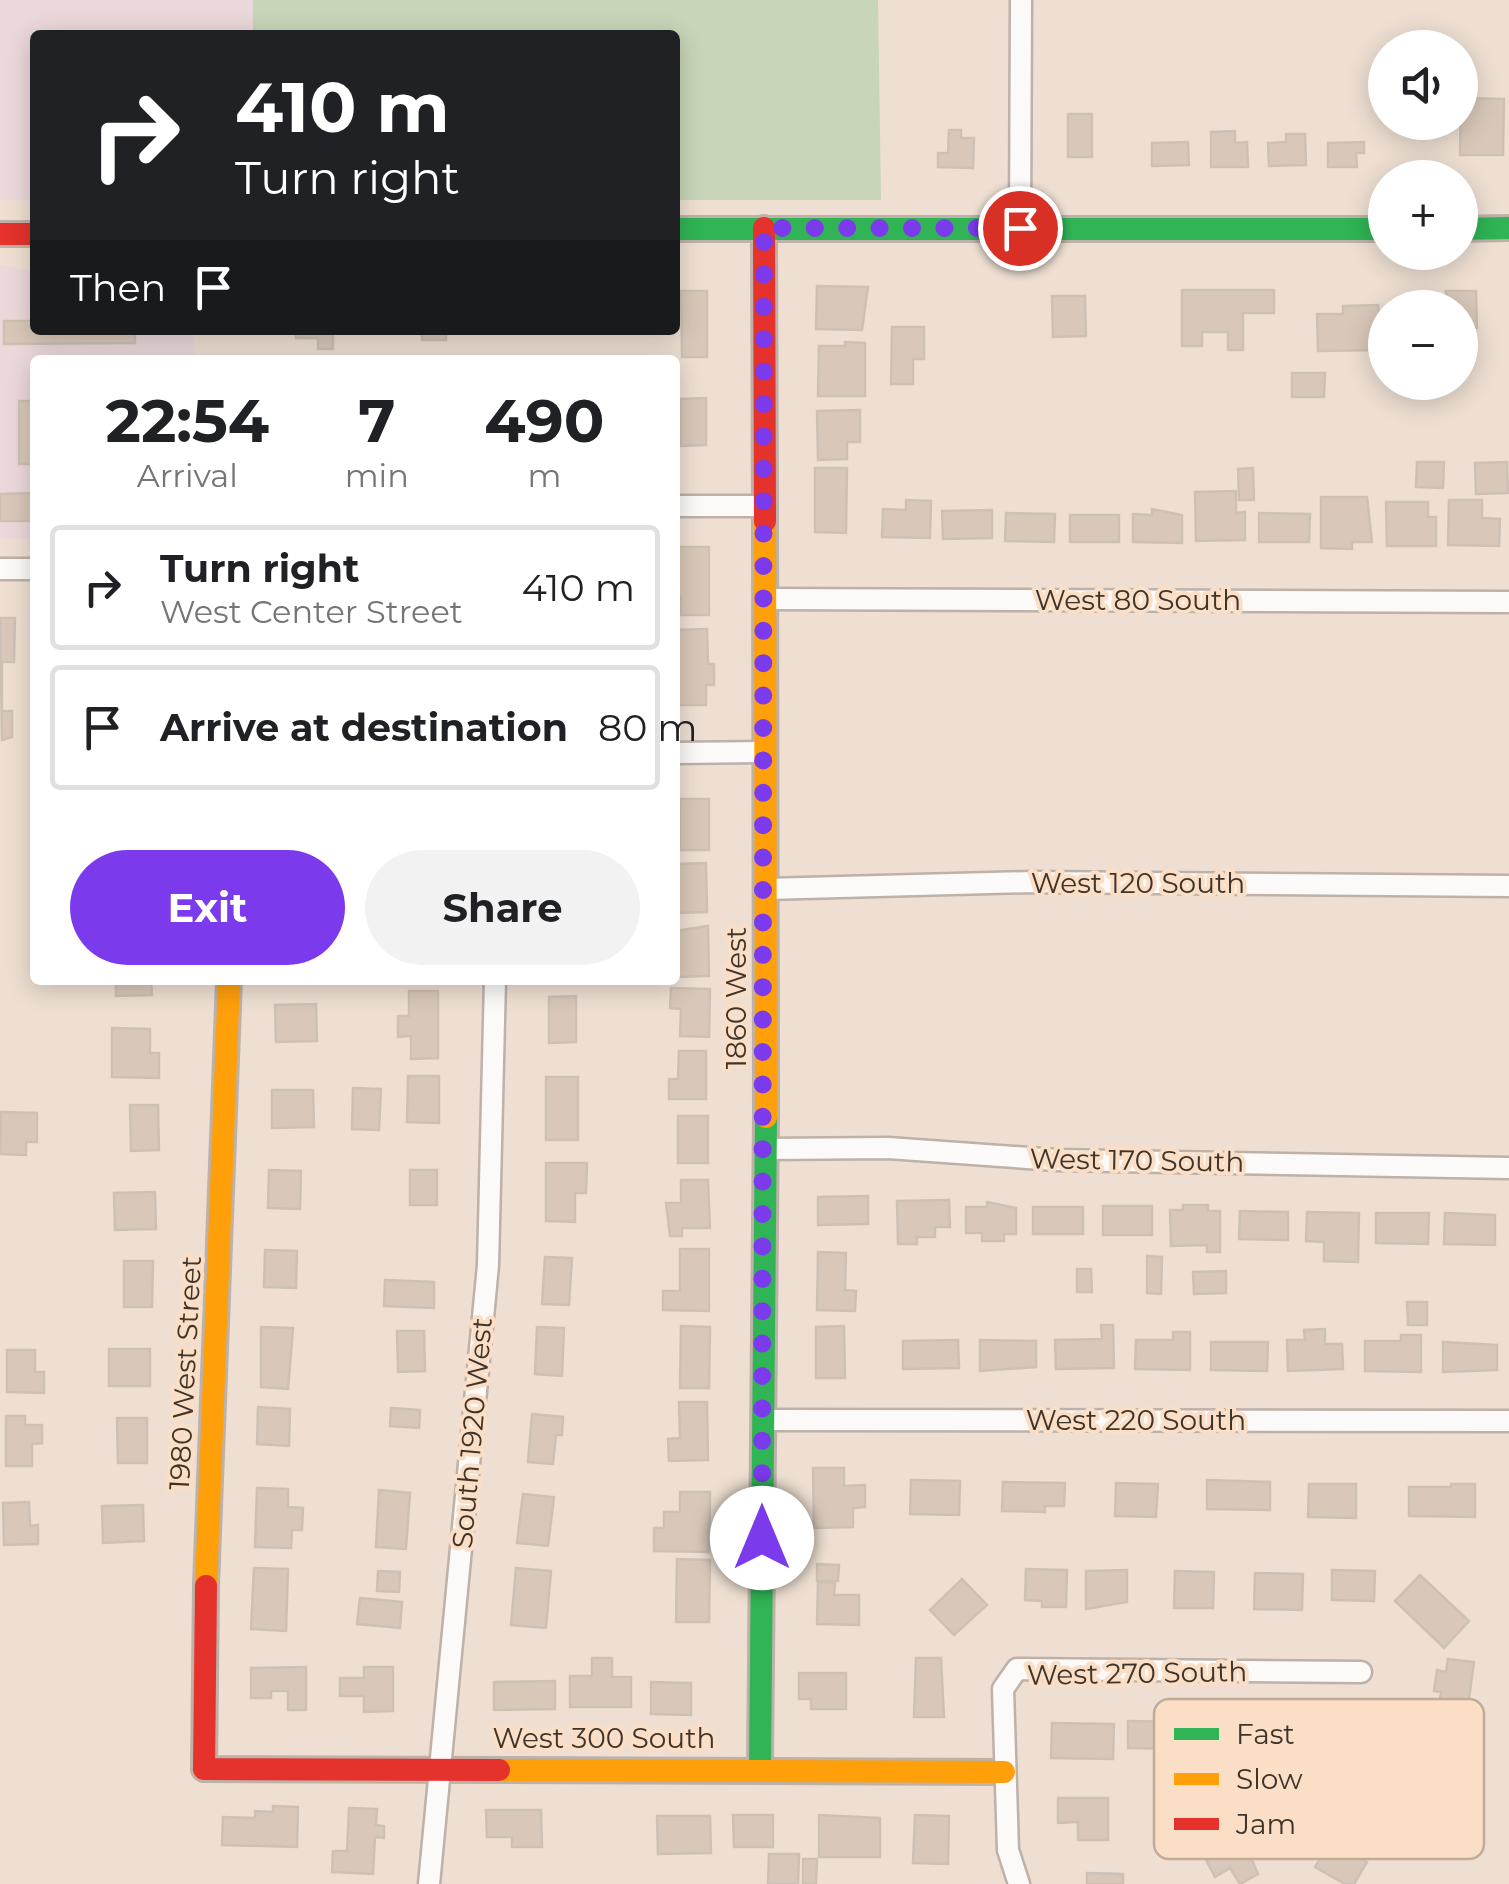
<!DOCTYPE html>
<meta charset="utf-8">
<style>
body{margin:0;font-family:Montserrat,sans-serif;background:#f2f2f2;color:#202124;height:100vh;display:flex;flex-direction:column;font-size:38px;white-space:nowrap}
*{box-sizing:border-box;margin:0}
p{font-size:32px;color:#757577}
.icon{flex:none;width:55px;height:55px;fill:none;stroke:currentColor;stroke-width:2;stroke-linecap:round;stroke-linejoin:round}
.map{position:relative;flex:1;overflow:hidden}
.drawer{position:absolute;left:30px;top:355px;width:650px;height:630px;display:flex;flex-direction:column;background:#fff;border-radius:10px;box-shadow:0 5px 25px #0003}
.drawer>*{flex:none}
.top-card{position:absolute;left:30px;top:30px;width:650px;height:305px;border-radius:10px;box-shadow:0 5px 25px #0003;background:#202124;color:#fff;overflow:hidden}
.fabs{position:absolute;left:1368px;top:30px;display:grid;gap:20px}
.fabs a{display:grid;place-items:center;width:110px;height:110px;border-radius:50%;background:#fff;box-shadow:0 5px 25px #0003;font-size:50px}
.pin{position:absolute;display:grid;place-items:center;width:85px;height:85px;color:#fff;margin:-42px;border:5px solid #fff;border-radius:50%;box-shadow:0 2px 10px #0007}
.me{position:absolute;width:110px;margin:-55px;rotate:0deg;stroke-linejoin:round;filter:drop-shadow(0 0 8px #0008)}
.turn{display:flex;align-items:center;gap:35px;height:210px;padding:0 40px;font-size:45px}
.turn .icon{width:130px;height:130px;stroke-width:2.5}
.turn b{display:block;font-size:70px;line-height:85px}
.then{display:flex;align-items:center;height:95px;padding:0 40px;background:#0003;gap:20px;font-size:38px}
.eta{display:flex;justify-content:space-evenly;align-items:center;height:170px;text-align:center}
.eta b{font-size:60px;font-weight:700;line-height:70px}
.action{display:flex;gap:20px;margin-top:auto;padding:20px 40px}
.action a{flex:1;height:115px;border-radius:60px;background:#7c3aed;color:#fff;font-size:40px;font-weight:700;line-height:115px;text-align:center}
.action a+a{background:#f2f2f2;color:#202124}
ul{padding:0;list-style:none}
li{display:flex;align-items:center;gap:30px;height:125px;margin:0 20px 15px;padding:0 20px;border:5px solid #e0e0e0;border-radius:10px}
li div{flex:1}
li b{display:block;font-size:38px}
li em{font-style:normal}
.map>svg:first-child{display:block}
.commercial{fill:#ebd8da}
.green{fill:#c8d5b8}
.building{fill:#d9c8b9;stroke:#cdc1b6;stroke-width:2.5}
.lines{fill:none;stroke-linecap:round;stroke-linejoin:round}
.street-casing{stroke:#bdb1a8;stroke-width:25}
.fast-casing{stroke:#bdb1a8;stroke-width:28}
.slow-casing{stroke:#bdb1a8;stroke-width:28}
.jam-casing{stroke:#bdb1a8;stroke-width:28}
.street{stroke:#fcfaf8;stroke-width:20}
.fast{stroke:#30b455;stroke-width:22}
.slow{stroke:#ff9f0a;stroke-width:22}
.jam{stroke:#e5322d;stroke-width:22}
.route{stroke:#7c3aed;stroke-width:18;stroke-dasharray:0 32.4}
.labels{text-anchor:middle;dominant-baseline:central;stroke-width:8;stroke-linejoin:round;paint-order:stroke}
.street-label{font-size:28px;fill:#3f342a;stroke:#fadec6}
.key{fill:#fadec6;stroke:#c2ab97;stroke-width:2.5}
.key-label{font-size:28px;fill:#3f342a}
</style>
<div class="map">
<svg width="1509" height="1884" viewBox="0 0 1509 1884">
<rect width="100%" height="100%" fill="#eedfd2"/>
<g class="commercial">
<polygon points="0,0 253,0 253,35 35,35 35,200 0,200"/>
<polygon points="0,265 35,272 35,330 194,330 194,360 35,360 35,539 0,539"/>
</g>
<polygon class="green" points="253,0 878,0 881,200 675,200 675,35 253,35"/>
<g class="building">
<polygon points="1461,98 1504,99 1503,155 1460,155"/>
<rect x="1068" y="114" width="24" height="43"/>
<polygon points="949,130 961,130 961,138 974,138 973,168 938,167 938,153 948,153"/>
<polygon points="1235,131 1235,143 1247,142 1248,167 1211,167 1211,132"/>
<polygon points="1286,134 1305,134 1306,165 1269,166 1268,143 1286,142"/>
<polygon points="1188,142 1189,165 1152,166 1152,143"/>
<polygon points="1364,142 1364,153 1356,153 1357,167 1328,167 1328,143"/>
<polygon points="817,286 868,287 862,330 816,329"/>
<polygon points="1182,290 1274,290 1274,313 1243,313 1243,350 1228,350 1228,332 1202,332 1202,346 1182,346"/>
<polygon points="681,291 707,291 707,357 682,357"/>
<polygon points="1446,291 1476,291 1477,328 1460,328 1460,308 1446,308"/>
<polygon points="1052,296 1085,296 1086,336 1053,337"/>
<polygon points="1378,305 1379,314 1385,314 1385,350 1318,351 1317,314 1343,314 1343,306"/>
<polygon points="4,321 35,321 35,330 135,330 135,343 4,344"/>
<polygon points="892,327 924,327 924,359 913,359 913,384 891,384"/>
<polygon points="296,330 333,330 333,349 318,349 318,338 296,338"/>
<rect x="422" y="330" width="24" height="10"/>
<polygon points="845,342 865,343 865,396 818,396 819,346 845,346"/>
<polygon points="1292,373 1325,373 1324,397 1292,397"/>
<polygon points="706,398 706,445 681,446 681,399"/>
<rect x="19" y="401" width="16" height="63"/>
<polygon points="860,410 860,442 847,442 847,459 818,460 817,411"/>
<polygon points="1417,462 1444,462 1443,488 1416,487"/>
<polygon points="1507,462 1508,493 1476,494 1475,463"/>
<polygon points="815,468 847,468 846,533 815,532"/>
<polygon points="1253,468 1254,500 1239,500 1238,469"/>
<polygon points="1236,491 1236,513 1245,512 1245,540 1196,541 1195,492"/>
<polygon points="35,493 35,521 0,521 0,494"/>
<polygon points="1321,497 1367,497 1372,542 1352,542 1352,549 1321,548"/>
<polygon points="906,500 931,501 930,538 882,537 883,509 906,510"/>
<polygon points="1449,500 1482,500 1482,518 1500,519 1499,546 1448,545"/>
<polygon points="1386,502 1428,502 1428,517 1436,517 1436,546 1387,546"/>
<polygon points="1152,509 1182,515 1182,543 1133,542 1133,514 1152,515"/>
<polygon points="992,510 992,538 943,539 942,511"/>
<polygon points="1006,513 1055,514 1054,542 1005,541"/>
<polygon points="1259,513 1310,514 1309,542 1259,542"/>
<rect x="1070" y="515" width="49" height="27"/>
<polygon points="675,547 709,547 709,615 681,615 681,597 675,597"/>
<polygon points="0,618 15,618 14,662 2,662 2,711 12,711 12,737 2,740"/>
<polygon points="707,629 708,664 714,664 714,685 706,685 706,705 677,705 675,630"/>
<rect x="680" y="799" width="29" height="51"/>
<polygon points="706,863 707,912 675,913 675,864"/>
<polygon points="708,926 709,976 675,977 675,931"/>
<polygon points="116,980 151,980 152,995 116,996"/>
<polygon points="671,988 710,989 709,1037 680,1036 681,1009 670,1008"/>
<polygon points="409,991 438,991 438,1058 411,1059 411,1036 398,1037 398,1016 409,1016"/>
<polygon points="576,996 576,1042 549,1043 549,997"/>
<polygon points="316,1004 317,1041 276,1042 275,1005"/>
<polygon points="112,1028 150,1029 150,1053 159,1053 159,1078 112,1077"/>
<polygon points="679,1051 706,1051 706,1099 669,1099 669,1079 678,1079"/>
<polygon points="408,1076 439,1076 439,1123 407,1122"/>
<rect x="546" y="1077" width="32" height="63"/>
<polygon points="353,1088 381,1089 379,1130 352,1129"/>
<polygon points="272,1090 313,1090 314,1127 272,1128"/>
<polygon points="130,1105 158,1105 159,1150 131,1151"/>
<polygon points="1,1112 37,1113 37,1142 26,1142 26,1155 0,1154"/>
<rect x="678" y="1116" width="30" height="47"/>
<polygon points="546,1163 587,1163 586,1193 575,1193 575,1222 546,1221"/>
<polygon points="269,1170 301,1171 300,1209 268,1208"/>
<rect x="410" y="1170" width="27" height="35"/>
<polygon points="681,1180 708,1180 710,1228 682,1228 682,1236 670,1236 666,1203 681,1203"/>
<polygon points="155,1192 156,1229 115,1230 114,1193"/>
<polygon points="868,1196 868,1224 818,1225 818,1197"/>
<polygon points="949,1200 950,1227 935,1227 935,1237 917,1237 917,1244 898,1244 897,1201"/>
<polygon points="987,1202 1016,1208 1016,1234 1004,1234 1004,1241 982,1241 982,1233 966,1233 966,1207 987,1207"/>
<polygon points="1183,1205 1208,1205 1208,1211 1220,1211 1220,1252 1207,1252 1207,1245 1171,1246 1170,1210 1183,1210"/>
<rect x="1103" y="1206" width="49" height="29"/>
<rect x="1033" y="1207" width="50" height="27"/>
<polygon points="1240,1211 1288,1212 1288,1240 1239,1239"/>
<polygon points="1307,1212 1359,1213 1358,1262 1324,1261 1324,1242 1306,1241"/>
<polygon points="1376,1213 1429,1213 1428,1244 1376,1243"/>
<polygon points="1445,1213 1495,1215 1495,1245 1444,1244"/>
<polygon points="680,1249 709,1249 709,1311 663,1310 663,1291 680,1291"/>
<polygon points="265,1250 297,1251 296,1288 264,1287"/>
<polygon points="818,1252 846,1253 845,1290 856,1291 855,1311 817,1310"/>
<polygon points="1147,1256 1162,1257 1161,1294 1147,1293"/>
<polygon points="545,1257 572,1258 569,1305 542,1304"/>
<polygon points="124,1261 153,1261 152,1307 124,1307"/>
<polygon points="1077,1269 1091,1269 1092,1292 1077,1292"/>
<polygon points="1226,1271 1226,1293 1194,1294 1193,1272"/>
<polygon points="385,1280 434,1282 434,1308 384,1306"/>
<polygon points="1407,1302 1427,1302 1427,1325 1408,1325"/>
<polygon points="1101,1325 1113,1325 1114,1368 1056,1369 1055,1340 1102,1339"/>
<polygon points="681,1326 710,1327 709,1388 680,1388"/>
<polygon points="844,1326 845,1378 816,1378 816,1327"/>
<polygon points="261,1327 293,1328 288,1389 261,1387"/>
<polygon points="537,1327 564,1328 562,1376 535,1374"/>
<polygon points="1325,1329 1325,1344 1342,1344 1343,1369 1288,1371 1287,1340 1305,1340 1304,1330"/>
<polygon points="397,1331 424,1331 425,1371 398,1372"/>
<polygon points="1173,1332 1190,1332 1190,1370 1135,1369 1136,1340 1173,1340"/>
<polygon points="1401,1335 1421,1335 1421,1372 1365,1371 1365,1341 1401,1341"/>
<polygon points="958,1340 959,1368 903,1369 903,1341"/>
<polygon points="980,1340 1036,1341 1036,1367 980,1371"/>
<polygon points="1211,1342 1268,1342 1267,1371 1211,1370"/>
<polygon points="1443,1342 1497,1345 1497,1370 1443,1372"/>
<rect x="109" y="1349" width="41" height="37"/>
<polygon points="7,1350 35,1350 35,1372 44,1372 44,1393 7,1392"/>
<polygon points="679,1402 707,1402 708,1460 669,1461 668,1439 680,1438"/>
<polygon points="258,1407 290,1409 289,1446 257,1444"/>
<polygon points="391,1408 420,1410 419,1428 390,1426"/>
<polygon points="532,1414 563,1417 562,1435 556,1435 553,1464 528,1462"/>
<polygon points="6,1416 25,1416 25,1425 42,1425 42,1443 32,1444 32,1466 6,1466"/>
<polygon points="117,1418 147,1418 147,1463 118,1463"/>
<polygon points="813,1468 844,1468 844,1486 865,1485 865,1507 853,1508 853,1527 814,1528"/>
<polygon points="911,1480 960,1481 959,1515 910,1514"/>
<polygon points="1207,1480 1270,1482 1270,1510 1207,1509"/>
<polygon points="1003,1482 1065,1483 1064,1506 1045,1506 1045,1512 1002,1511"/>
<polygon points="1116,1483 1158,1484 1156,1517 1115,1516"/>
<polygon points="1309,1484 1356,1484 1356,1518 1308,1517"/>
<polygon points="1451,1484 1475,1484 1475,1517 1409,1516 1409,1487 1451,1487"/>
<polygon points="257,1488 288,1489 288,1507 303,1508 302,1530 292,1530 291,1548 255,1547"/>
<polygon points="379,1490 410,1493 406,1549 376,1547"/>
<polygon points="680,1492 710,1492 709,1552 654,1551 654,1528 664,1528 664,1512 680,1512"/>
<polygon points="523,1494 554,1497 548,1546 517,1543"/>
<polygon points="29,1502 30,1526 38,1525 38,1544 4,1545 3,1503"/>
<polygon points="143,1505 144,1541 103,1543 102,1506"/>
<polygon points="677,1559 710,1560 709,1622 676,1622"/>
<polygon points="817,1564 839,1565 838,1581 817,1581"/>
<polygon points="254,1568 288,1569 286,1631 251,1629"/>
<polygon points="516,1568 551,1571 546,1628 511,1625"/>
<polygon points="1026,1569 1067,1570 1066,1607 1042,1607 1042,1601 1025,1600"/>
<polygon points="1127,1570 1127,1602 1086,1609 1086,1571"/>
<polygon points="1332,1570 1375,1571 1374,1601 1332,1600"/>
<polygon points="378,1571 400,1572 399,1592 377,1591"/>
<polygon points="1175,1571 1214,1572 1213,1608 1174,1608"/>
<polygon points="1255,1573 1303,1574 1302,1610 1254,1609"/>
<polygon points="1420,1575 1469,1621 1444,1648 1395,1601"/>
<polygon points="962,1579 987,1605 954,1635 930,1610"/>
<polygon points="818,1582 835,1583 834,1595 859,1595 859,1625 817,1624"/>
<polygon points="360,1598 402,1602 400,1628 357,1624"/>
<polygon points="592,1658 612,1658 612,1677 631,1677 631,1707 570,1707 570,1676 592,1676"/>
<polygon points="916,1658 941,1658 944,1717 914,1717"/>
<polygon points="1448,1659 1474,1662 1467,1713 1478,1714 1475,1740 1453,1737 1454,1729 1436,1727 1441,1692 1434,1691 1437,1670 1446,1672"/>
<polygon points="306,1667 306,1710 288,1710 288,1691 271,1691 271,1698 251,1698 251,1668"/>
<polygon points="364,1667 393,1667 393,1711 364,1712 364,1696 340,1696 340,1678 364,1678"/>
<polygon points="799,1673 846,1673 846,1709 811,1709 811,1699 799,1699"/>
<polygon points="555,1681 555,1709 494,1710 494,1682"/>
<polygon points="651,1682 691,1683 691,1715 651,1714"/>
<polygon points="1128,1721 1187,1722 1187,1749 1128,1748"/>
<polygon points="1052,1723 1114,1724 1113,1759 1051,1758"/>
<polygon points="1058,1798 1108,1798 1108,1840 1078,1840 1078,1822 1058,1823"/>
<polygon points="273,1806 298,1807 297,1847 222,1845 223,1817 255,1818 255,1811 273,1812"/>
<polygon points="349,1808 377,1809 376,1825 384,1826 384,1838 375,1837 373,1874 332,1872 333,1851 347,1851"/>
<polygon points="486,1810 541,1810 542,1847 512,1847 512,1837 487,1837"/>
<polygon points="733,1815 773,1815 773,1847 734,1847"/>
<polygon points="819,1815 880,1818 880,1857 819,1857"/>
<polygon points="915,1815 949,1816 948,1864 913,1863"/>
<polygon points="657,1816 710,1816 711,1853 658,1854"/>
<polygon points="1239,1831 1258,1874 1240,1884 1230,1868 1215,1877 1202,1852"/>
<polygon points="1330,1841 1367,1862 1354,1884 1345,1884 1315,1867"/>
<polygon points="769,1854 799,1854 798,1884 768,1884"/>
<polygon points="803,1859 817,1859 816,1884 803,1884"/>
<polygon points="1087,1873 1123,1874 1123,1884 1087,1884"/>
</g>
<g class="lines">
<defs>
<g id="street">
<polyline points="1020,228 1021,0"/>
<polyline points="675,506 765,506"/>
<polyline points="0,569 35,569"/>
<polyline points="767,599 1509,602"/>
<polyline points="675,753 765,752"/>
<polyline points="766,889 1032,882 1509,886"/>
<polyline points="766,1149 888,1148 1056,1160 1509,1168"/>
<polyline points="763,1420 1509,1421"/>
<polyline points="429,1884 488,1265 495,980"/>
<polyline points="1019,1884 1008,1850 1003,1689 1017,1669 1361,1672"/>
</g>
<g id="fast">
<polyline points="675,229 1385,229"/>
<polyline points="1460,229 1509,228"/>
<polyline points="760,1768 766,1117"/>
</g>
<g id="slow">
<polyline points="765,521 766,1117"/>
<polyline points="206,1586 229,980"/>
<polyline points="499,1770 1004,1772"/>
</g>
<g id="jam">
<polyline points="764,228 765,521"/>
<polyline points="0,234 35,234"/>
<polyline points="206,1586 204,1769 499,1770"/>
</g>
</defs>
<use href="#street" class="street-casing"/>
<use href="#fast" class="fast-casing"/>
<use href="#slow" class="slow-casing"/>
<use href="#jam" class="jam-casing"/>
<use href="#street" class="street"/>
<use href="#fast" class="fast"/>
<use href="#slow" class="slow"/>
<use href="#jam" class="jam"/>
</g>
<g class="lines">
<polyline class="route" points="762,1538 764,228 1020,228"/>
</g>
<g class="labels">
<g class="street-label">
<text x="1138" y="600">West 80 South</text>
<text x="1138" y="883">West 120 South</text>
<text transform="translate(736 998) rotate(-90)">1860 West</text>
<text transform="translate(1137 1160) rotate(1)">West 170 South</text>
<text transform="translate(185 1373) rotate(-87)">1980 West Street</text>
<text x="1136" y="1420">West 220 South</text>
<text transform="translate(472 1433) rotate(-85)">South 1920 West</text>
<text transform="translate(1137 1673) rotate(-1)">West 270 South</text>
<text x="604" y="1738">West 300 South</text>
</g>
</g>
<rect x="1154" y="1699" width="330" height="160" rx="15" class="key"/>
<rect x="1174" y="1728" width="45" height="12" fill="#30b455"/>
<rect x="1174" y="1773" width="45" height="12" fill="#ff9f0a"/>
<rect x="1174" y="1818" width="45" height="12" fill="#e5322d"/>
<g class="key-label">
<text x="1236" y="1744">Fast</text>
<text x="1236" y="1789">Slow</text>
<text x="1236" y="1834">Jam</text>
</g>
</svg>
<div class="fabs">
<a><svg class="icon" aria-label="sound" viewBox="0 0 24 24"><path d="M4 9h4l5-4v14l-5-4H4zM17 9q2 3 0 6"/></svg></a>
<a>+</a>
<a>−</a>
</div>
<div class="pin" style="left:1020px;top:228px;background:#d93025"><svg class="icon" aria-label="arrive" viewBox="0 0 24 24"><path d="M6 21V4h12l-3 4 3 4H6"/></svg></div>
<svg class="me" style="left:762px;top:1538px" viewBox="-20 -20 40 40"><circle r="19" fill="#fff"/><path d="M0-13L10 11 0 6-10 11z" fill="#7c3aed"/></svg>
<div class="top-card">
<div class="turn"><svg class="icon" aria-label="right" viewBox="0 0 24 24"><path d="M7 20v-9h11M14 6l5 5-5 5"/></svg><div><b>410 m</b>Turn right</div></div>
<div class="then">Then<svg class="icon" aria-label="arrive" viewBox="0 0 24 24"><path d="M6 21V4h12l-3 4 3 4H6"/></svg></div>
</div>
<section class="drawer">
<div class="eta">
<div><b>22:54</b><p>Arrival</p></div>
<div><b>7</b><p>min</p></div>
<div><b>490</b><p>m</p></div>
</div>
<ul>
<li><svg class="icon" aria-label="right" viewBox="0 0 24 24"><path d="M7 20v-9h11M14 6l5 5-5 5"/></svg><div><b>Turn right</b><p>West Center Street</p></div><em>410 m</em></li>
<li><svg class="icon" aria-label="arrive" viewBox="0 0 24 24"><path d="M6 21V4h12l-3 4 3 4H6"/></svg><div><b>Arrive at destination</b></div><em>80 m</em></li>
</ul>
<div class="action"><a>Exit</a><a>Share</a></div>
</section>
</div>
